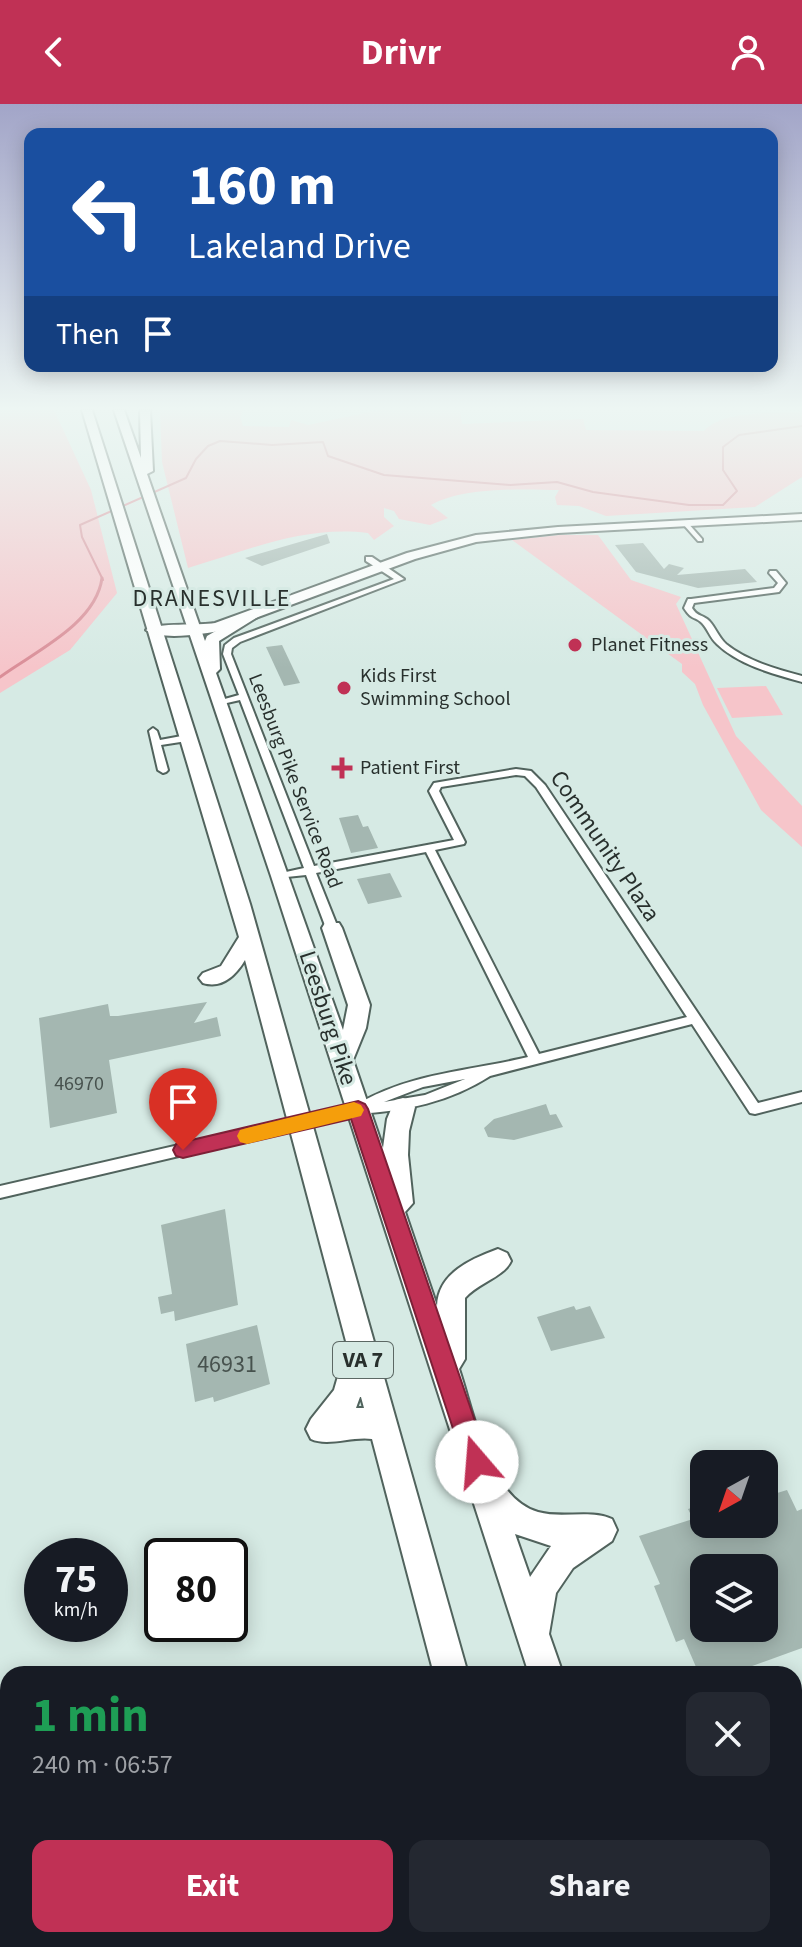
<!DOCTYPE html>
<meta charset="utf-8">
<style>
body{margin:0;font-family:"Source Sans 3",sans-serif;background:#242831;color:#f1f3f6;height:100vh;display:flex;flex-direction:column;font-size:30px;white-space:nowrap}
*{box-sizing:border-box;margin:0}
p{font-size:26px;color:#9ea1a6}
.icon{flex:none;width:44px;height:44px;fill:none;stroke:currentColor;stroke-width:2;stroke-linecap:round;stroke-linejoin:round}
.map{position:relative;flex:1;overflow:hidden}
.drawer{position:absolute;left:0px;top:1562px;width:802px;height:282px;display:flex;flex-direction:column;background:#171b24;border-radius:24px 24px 0 0;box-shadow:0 4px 20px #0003}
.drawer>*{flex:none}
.banner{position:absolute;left:24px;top:24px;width:754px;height:244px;border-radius:16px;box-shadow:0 4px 20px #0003;background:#1a4fa0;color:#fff;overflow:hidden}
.needle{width:52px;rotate:220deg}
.fabs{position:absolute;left:690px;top:1346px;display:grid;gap:16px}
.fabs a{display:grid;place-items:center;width:88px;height:88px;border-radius:16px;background:#171b24;box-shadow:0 4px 20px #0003;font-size:40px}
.speed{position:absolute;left:24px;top:1434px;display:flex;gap:16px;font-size:40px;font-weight:700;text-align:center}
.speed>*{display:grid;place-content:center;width:104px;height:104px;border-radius:50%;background:#171b24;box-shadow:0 4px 20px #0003;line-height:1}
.speed small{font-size:20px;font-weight:400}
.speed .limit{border:4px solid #111;border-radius:12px;background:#fff;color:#111}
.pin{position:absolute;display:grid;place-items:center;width:68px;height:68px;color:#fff;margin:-82px -34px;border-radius:50% 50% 50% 0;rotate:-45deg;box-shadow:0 0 8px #0007}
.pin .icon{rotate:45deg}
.me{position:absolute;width:88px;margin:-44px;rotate:342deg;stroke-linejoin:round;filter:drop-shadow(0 0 6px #0008)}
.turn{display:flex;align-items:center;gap:28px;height:168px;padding:0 32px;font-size:36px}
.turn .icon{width:104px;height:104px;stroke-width:2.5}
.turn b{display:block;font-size:56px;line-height:68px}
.then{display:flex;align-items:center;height:76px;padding:0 32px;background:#0003;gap:16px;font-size:30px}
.round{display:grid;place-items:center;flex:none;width:84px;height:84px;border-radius:16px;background:#242831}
.summary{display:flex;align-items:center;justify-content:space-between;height:136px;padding:0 32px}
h1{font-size:48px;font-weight:700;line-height:60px;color:#1e9e55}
.cta{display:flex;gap:16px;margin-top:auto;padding:16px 32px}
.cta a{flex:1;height:92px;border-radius:16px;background:#c03155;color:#fff;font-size:32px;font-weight:700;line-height:92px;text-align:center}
.cta a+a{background:#242831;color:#f1f3f6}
header{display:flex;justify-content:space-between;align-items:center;height:104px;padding:0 32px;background:#c03155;color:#fff;font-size:36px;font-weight:700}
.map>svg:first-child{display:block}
.green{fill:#f6c5ca}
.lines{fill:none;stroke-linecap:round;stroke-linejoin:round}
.stream-far1{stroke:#da8e98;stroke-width:2}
.stream{stroke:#da8e98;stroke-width:3}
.building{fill:#a4b7b1;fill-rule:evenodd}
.street-casing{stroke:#51635d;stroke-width:4}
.primary-casing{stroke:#51635d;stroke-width:4}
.highway-casing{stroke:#51635d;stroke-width:4}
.street{fill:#fff;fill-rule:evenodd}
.primary{fill:#fff;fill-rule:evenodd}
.highway{fill:#fff;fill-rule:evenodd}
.route{fill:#c03155;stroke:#7d2037;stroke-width:2}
.slow{fill:#f59e0b}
.poi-dot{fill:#c03155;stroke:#d6eae4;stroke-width:3}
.labels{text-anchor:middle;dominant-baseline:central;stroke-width:6;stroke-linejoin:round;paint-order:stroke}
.far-poi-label{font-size:20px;fill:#28302d;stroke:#d6eae4;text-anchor:start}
.far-street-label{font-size:20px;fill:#28302d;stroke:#d6eae4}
.number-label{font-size:20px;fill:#47524e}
.shield{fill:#d6eae4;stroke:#5c6864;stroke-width:2}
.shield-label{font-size:22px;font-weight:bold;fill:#28302d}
.far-quarter-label{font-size:24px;letter-spacing:2px;fill:#28302d;stroke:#d6eae4}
.street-label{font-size:24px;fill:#28302d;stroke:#d6eae4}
.near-number-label{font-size:24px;fill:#47524e}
</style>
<header><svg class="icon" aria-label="back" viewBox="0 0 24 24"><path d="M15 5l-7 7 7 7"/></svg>Drivr<svg class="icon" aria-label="person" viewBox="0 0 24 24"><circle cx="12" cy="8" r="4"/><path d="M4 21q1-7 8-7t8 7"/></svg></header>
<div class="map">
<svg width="802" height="1843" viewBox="0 0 802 1843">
<rect width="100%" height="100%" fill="#d6eae4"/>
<g class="green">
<polygon points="0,306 54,306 91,386 117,489 70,546 0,589"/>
<path d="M160,306H244L240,312L243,322L289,323L291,316L308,321L379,306H460L462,320L583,315L586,326L704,327C725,305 772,311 802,307V373L755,403L606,412L579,402L557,401L555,393L559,386C523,385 463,383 431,401L448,414L430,421L399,415L394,407L384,404V413L394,422L374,436L368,429C304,421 249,446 188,464L162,358Z"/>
<polygon points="560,431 598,431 631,476 681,493 676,500 736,632 802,702 802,743 761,706 703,601 695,580 682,568 682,560 512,436"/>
<polygon points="766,582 783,611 732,614 717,584"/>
</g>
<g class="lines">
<polyline class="stream-far1" points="103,476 82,433 80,421 186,374 196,355 208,342 220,337 272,341 323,338 328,352 384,371 510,381 557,378 593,388 689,401 723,401 737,387 723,366 723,343 739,331 802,322"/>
<path class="stream" d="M0,573C34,548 96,520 102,474"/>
</g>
<g class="building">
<polygon points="327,430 330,439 262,462 245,454"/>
<polygon points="643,439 664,465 669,460 684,464 677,471 745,465 757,478 698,484 636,468 615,441"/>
<polygon points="282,541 300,579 284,582 266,543"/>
<polygon points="358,711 363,723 368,722 378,744 351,749 339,714"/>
<polygon points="390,769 402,793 368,800 357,775"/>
<polygon points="207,898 194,919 217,913 221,932 109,956 117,1009 50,1024 39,914 108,900 110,912 118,912"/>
<polygon points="200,969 205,993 176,999 173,984 182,982 180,973"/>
<polygon points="546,1000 550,1011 556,1010 563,1023 514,1036 488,1033 484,1024 494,1015"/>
<polygon points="225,1105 238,1201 175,1217 174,1207 161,1210 158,1193 172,1190 161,1121"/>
<polygon points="574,1202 576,1206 590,1202 605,1234 551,1247 537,1213"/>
<polygon points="257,1221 270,1280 214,1298 213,1293 195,1298 186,1240"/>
<path d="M787,1386L797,1407L802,1405V1544L730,1570H699L684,1535L676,1538L654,1482L660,1480L639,1432L693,1415L688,1405L704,1400V1420H764V1393ZM704,1464H764V1524H704Z"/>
</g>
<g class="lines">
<defs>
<g id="street">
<polygon points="683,418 687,418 702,435 702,437 698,437 683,420"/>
<path d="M366,453H372L404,475L240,538L232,544L231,550L314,762L454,736L429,687L434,679L516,665L531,667L545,681L758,999L802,988V998L755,1010L750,1009L692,920L490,972C449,998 406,1007 358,1010L0,1094V1082L358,1000C410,969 470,967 528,953L426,748L316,769L338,824L332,828L326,824L306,771L277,774L276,772L277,770L304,764L240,596L218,601L214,598L239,591L223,550L225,541L234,534L394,475L366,457ZM516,671L525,672L536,683L687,913L539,950L435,746L464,740L465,738L439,687L441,683ZM465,975L425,991L384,998L423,983Z"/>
<path d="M770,467H776L786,479L779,488L694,499L692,504C697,512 700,510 707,515C714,520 718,533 726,540C747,557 776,565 802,572V578C773,570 739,561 717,540C710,534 708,525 702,519C695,512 692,517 684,504L688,495H691L774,484L778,479L769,469Z"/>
<polygon points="153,624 157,627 160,636 187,631 192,634 187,637 161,641 168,666 166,668 163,669 158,666 149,627"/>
<polygon points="557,1836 594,1836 591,1843 554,1843"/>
</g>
<path id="primary" d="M802,410V416L558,429L476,438L415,455L223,526C205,530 161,537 146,526C158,518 198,522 215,519L407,449L476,431L558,423Z"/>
<g id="highway">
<path d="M82,306H92L250,800L468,1570H434L372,1335C352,1332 328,1343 311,1335L306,1325L311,1315L334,1286L347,1241L245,856C236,871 222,885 203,879L199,874L203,869L221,862L239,833ZM360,1293H361L364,1304H356Z"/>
<path d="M114,306H124L141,354L140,306H150L153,367L147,370L205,537L207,532L247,509L252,508L259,512L219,537L220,565L216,569L343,926L348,901L322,824L325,819H339L342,824L370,901L366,924L353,956L383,1044L387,1015L395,996L403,994L411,996L415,1003L409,1027L408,1051L413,1099L405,1108L437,1202C438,1169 471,1155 498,1145L507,1149L511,1157C504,1173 478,1179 465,1194V1255L459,1265C474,1309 488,1393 538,1408C563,1415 589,1405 612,1415L617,1426L612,1437L573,1464L556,1489L549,1530L563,1570H529L271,772ZM515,1430L551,1442L530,1473Z"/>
<polygon points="507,1836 547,1836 549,1843 509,1843"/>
<polygon points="613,1836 653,1836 655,1843 615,1843"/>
</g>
</defs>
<use href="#street" class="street-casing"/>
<use href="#primary" class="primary-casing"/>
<use href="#highway" class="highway-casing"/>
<use href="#street" class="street"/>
<use href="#primary" class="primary"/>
<use href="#highway" class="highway"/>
</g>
<linearGradient id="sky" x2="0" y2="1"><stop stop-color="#a2a5c8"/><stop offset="0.54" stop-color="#edf6f3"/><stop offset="1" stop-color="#edf6f3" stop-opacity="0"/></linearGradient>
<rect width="802" height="564" fill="url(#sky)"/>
<polygon class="route" points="358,997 365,1000 368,1005 489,1358 486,1367 477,1370 468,1367 464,1358 351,1015 183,1054 176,1052 173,1046 176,1040 183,1038"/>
<polygon class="slow" points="354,998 361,1001 364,1006 361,1012 247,1040 240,1038 237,1032 240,1026 247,1024"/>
<g class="poi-dot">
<circle cx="575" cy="541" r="8"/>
<circle cx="344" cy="584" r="8"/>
<path d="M338 652h8v8h8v8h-8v8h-8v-8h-8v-8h8z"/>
</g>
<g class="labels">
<g class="far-poi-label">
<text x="591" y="541">Planet Fitness</text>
<text x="360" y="572">Kids First<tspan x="360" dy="23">Swimming School</tspan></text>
<text x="360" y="664">Patient First</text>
</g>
<g class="far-street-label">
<text transform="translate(295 677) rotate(69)">Leesburg Pike Service Road</text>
</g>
<g class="number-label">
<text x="79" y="980">46970</text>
</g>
<rect class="shield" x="333" y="1238" width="60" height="36" rx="6"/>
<g class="shield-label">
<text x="363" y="1256">VA 7</text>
</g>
<g class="far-quarter-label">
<text x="212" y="494">DRANESVILLE</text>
</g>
<g class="street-label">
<text transform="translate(605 742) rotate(56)">Community Plaza</text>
<text transform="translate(328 914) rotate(72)">Leesburg Pike</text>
</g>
<g class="near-number-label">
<text x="227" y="1260">46931</text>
</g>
</g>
</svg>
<div class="fabs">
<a><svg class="needle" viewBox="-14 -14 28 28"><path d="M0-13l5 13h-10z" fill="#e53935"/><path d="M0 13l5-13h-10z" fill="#9ea1a6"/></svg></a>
<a><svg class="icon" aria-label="layers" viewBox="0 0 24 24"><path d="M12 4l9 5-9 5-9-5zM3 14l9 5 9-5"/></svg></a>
</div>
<div class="speed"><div>75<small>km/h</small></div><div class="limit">80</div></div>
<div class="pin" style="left:183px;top:1046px;background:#d93025"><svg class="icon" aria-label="arrive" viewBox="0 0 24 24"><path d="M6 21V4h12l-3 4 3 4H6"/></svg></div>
<svg class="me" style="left:477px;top:1358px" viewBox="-20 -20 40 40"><circle r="19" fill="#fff"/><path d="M0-13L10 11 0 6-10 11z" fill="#c03155"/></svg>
<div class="banner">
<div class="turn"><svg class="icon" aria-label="left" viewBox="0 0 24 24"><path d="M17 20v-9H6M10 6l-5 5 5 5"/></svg><div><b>160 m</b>Lakeland Drive</div></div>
<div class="then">Then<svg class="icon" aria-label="arrive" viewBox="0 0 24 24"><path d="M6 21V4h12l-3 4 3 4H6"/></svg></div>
</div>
<section class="drawer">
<div class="summary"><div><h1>1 min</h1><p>240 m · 06:57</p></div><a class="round"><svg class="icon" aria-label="close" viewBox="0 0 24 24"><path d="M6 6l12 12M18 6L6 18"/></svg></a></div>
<div class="cta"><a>Exit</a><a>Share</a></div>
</section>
</div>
